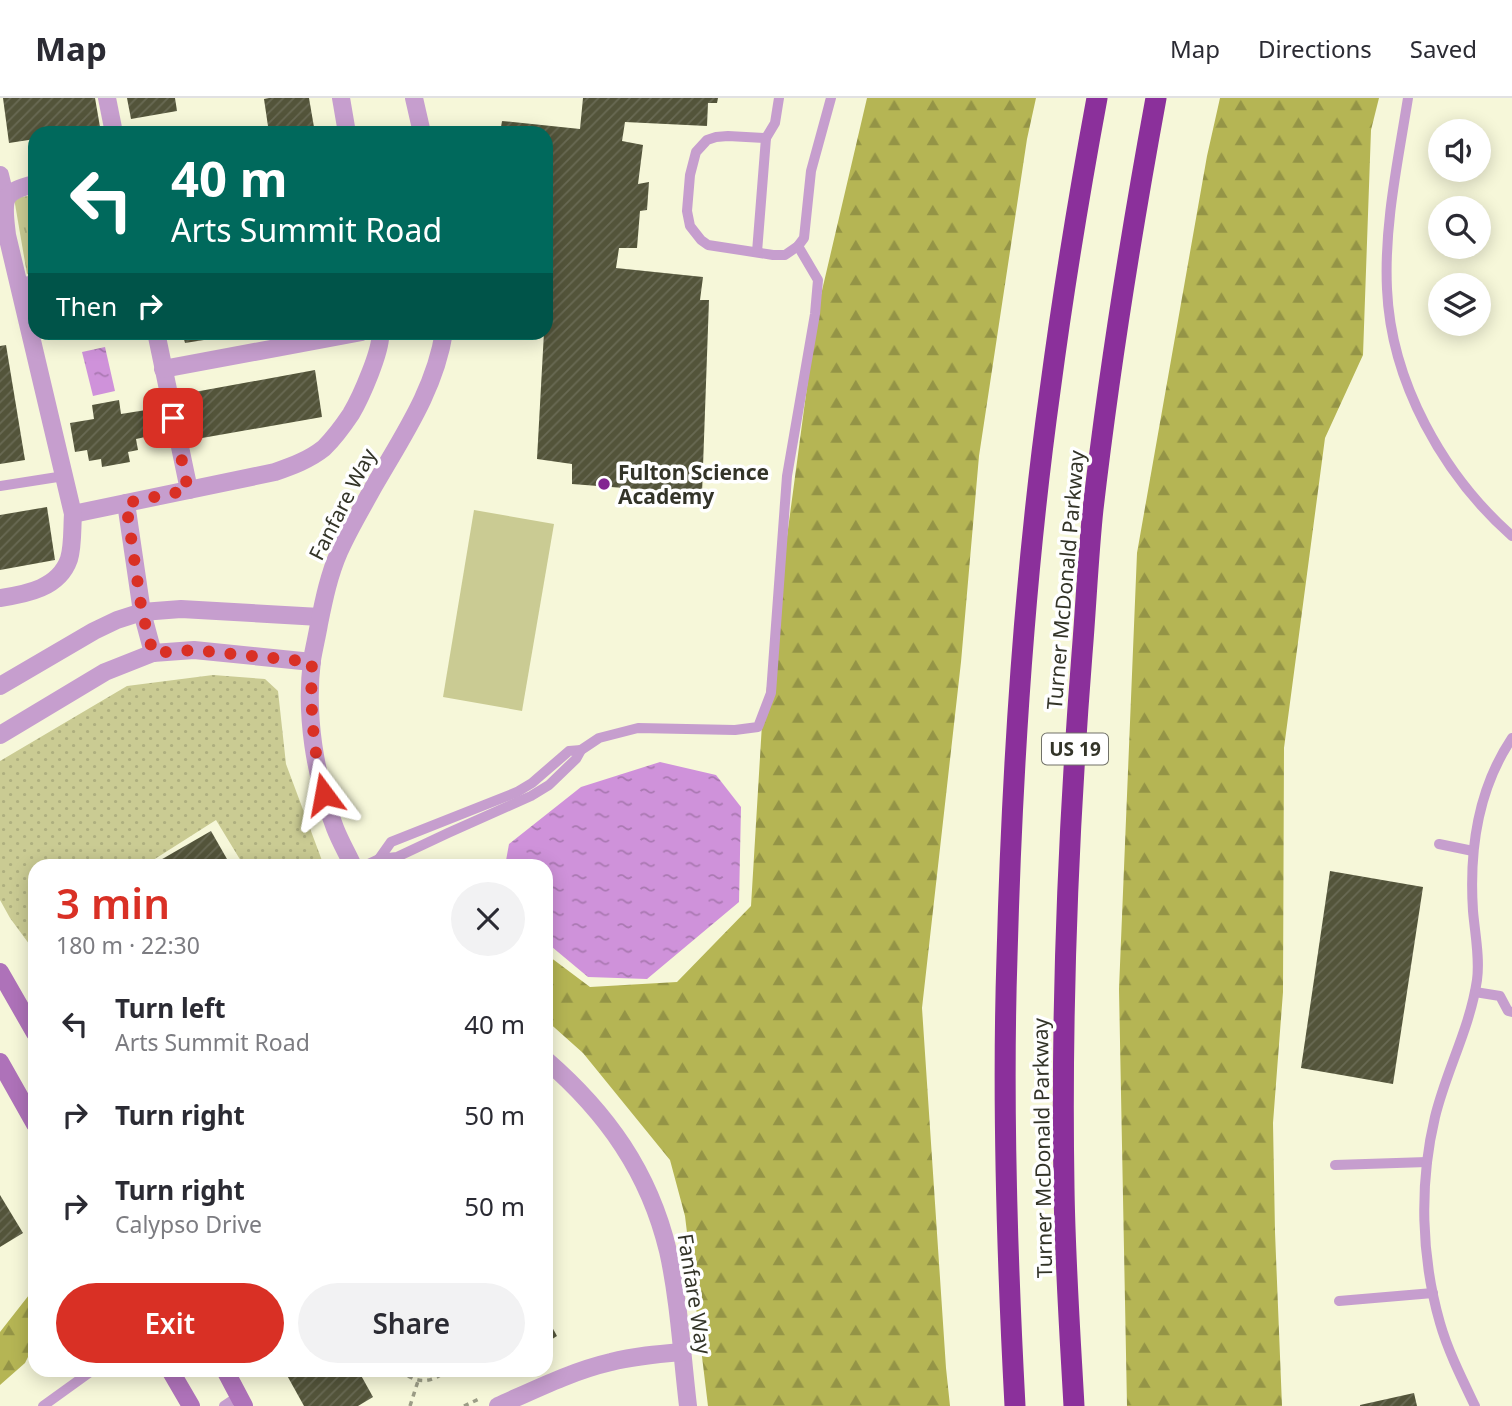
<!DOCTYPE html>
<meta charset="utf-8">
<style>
body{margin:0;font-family:"Noto Sans",sans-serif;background:#f2f2f3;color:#2b2b33;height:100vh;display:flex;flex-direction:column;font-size:26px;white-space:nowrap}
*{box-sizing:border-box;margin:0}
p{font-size:23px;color:#7c7c81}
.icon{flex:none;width:38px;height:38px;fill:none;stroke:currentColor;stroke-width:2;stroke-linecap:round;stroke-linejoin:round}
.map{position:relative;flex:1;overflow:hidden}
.panel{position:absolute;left:28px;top:761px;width:525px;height:518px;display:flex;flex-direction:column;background:#fff;border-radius:21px;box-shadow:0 4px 18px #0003}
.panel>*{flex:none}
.banner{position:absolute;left:28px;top:28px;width:525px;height:214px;border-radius:21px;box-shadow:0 4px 18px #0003;background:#00695c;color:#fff;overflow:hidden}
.fabs{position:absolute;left:1428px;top:21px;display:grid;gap:14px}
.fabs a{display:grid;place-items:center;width:63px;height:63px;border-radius:50%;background:#fff;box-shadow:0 4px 18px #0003;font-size:35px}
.pin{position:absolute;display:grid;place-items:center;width:60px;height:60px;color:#fff;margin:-30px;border-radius:14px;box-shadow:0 4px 10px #0006}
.me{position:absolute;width:77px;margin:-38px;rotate:347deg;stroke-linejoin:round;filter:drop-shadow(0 0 5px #0008)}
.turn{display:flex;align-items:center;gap:24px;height:147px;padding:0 28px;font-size:32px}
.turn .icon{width:91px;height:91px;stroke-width:2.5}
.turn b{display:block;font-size:49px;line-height:60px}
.then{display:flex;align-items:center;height:66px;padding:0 28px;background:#0003;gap:14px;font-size:26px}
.round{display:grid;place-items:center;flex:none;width:74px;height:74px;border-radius:37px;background:#f2f2f3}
.overview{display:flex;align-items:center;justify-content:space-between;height:119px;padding:0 28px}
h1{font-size:42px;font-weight:600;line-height:52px;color:#d93025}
.primary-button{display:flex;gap:14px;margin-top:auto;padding:14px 28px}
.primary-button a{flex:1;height:80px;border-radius:42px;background:#d93025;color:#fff;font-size:28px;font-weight:600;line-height:80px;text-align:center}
.primary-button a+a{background:#f2f2f3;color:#2b2b33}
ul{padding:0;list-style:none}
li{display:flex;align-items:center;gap:21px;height:91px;padding:0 28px}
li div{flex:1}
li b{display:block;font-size:26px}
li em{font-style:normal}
header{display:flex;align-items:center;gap:42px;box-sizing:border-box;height:98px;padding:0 35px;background:#fff;border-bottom:2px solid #e1e1e2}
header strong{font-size:33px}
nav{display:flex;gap:38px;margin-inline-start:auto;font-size:24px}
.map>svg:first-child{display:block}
.grass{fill:url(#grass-dots)}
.forest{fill:url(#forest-firs)}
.park{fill:url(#park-tufts)}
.pitch{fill:#cacb93}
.water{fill:url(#water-ripples)}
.building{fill:url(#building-hatch)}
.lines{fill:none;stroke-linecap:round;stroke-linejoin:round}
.path{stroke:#9c9d87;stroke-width:3.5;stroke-dasharray:5 5;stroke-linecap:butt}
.lane{stroke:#c69ece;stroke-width:10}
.street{stroke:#c69ece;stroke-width:18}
.secondary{stroke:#ae72b9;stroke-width:18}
.highway{stroke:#8b309b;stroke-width:21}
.route{stroke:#d93025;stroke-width:12;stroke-dasharray:0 21.6}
.poi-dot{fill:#822692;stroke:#fff;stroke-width:2.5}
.labels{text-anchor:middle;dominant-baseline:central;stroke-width:7;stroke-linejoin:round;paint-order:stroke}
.shield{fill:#fff;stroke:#707168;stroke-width:2}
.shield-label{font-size:19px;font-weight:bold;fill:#333428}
.poi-label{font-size:21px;font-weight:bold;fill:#333428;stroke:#fff;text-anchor:start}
.street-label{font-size:21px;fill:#333428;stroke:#fff}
</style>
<header>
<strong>Map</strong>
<nav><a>Map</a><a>Directions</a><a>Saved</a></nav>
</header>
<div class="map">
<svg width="1512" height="1308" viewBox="0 0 1512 1308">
<defs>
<pattern id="grass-dots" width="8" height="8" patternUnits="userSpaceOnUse" patternTransform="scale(1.75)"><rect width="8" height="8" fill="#cacb93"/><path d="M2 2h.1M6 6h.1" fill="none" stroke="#aeaf7f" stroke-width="1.8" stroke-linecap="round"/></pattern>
<pattern id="forest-firs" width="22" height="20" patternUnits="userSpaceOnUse" patternTransform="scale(1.75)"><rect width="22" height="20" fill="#b5b554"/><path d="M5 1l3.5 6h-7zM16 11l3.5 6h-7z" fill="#949446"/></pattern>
<pattern id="park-tufts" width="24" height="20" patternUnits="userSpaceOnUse" patternTransform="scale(1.75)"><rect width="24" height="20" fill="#cacb93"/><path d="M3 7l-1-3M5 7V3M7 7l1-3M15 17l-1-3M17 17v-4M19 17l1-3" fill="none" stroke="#aeaf7f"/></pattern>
<pattern id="water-ripples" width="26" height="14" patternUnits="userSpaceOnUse" patternTransform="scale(1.75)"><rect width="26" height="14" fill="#cf92da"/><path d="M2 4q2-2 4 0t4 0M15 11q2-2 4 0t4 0" fill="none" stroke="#a978b1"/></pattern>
<pattern id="building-hatch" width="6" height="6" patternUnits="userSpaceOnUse" patternTransform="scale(1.75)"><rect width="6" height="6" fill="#53543a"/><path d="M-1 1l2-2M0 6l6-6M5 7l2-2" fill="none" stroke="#696a54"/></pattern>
</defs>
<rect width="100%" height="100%" fill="#f6f7d9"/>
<polygon class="grass" points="213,577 265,581 278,593 286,666 324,768 244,768 216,722 147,766 148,768 35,768 35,854 10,820 0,802 0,663 127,588"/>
<g class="forest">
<polygon points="867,0 1036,0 1027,41 979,358 961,564 922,910 946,1270 950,1308 708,1308 685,1118 670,1062 583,955 546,922 546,856 590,889 677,884 751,808 762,626 817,214"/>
<polygon points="1220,0 1379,0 1371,32 1363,257 1325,340 1284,650 1283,894 1273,1025 1275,1134 1282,1308 1127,1308 1119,891 1137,455 1207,58"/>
<polygon points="35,1178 35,1245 25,1265 0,1287 0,1234 29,1197"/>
</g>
<polygon class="park" points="35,97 35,174 27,176 14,100"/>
<polygon class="pitch" points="474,412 554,426 522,613 443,599"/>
<g class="water">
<polygon points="105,249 115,293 93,298 82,254"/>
<polygon points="660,664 716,677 741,709 739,804 647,881 588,879 546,844 546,768 505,768 509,746 581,689"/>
</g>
<g class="building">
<polygon points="3,0 95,0 100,29 67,35 35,35 35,41 9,45"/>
<polygon points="127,0 175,0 177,13 131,21"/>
<polygon points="269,0 309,0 315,35 269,35 264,1"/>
<polygon points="583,0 718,0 717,5 708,5 707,28 625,24 622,43 643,47 638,86 649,84 647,112 640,113 637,150 619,150 616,170 703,179 700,202 709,202 702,396 572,386 572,366 537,361 544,234 546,234 546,199 549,145 546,144 546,35 500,35 502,23 580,31"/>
<polygon points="182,234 228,234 229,238 185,245"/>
<polygon points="6,247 25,362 0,366 0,248"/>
<polygon points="315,272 322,319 185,343 178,297"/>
<polygon points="119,302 121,316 146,312 150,338 136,341 138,352 128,354 130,364 102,369 101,361 89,363 87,352 75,354 70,325 94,321 92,307"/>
<polygon points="47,409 55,462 0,472 0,417"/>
<polygon points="211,733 231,768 150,768"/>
<polygon points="1330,773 1423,789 1393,986 1301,970"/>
<polygon points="0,1097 23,1135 0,1149"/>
<polygon points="546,1218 557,1238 546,1245"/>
<polygon points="284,1272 358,1272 373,1299 358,1308 304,1308"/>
<polygon points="1414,1295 1417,1308 1360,1308 1360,1307"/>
</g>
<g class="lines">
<g class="path">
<path d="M400,1272C416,1286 431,1286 447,1272"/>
<polyline points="410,1308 418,1283"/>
<polyline points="464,1308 481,1300"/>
</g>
<g class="lane">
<path d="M1408,0C1398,63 1384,127 1387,191C1391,284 1443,377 1512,438"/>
<polyline points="766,40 728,38 716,39 707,42 696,54 690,77 687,113 690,128 701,142 708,147 773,157 785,157 798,148 804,140 811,73 831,0"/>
<polyline points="757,154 766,40 775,25 779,0"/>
<polyline points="19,185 35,182"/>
<polyline points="0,388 64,378"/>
<polyline points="1439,746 1473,753"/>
<polyline points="379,761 391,744 517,694 532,685 569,653 581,652"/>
<polyline points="364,768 379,761 397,759 448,735 531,698 549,687 576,661 581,652 599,640 638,630 735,632 758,629 771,595 787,378 815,216 818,182 798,148"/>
<polyline points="1475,894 1500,898 1508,913 1512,914"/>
<polyline points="1335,1067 1427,1064"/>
<polyline points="1339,1203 1433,1195"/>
<polyline points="43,1308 93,1272"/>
<polyline points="224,1308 239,1298"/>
<path d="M1475,1308C1462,1281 1448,1253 1440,1225C1421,1159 1419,1086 1435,1019C1446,973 1470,930 1477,882C1480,860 1475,836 1473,813C1469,752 1477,692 1512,640"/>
</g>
<g class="street">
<polyline points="107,0 114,35"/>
<polyline points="341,0 347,35"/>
<polyline points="414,0 422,35"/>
<polyline points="0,77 5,98"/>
<polyline points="156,234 189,392"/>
<polyline points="163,271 362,234"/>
<polyline points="126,405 142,514 153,555"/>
<path d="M73,416L275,374C292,368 309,362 324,350C332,342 345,325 351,316C360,301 383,250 380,234"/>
<path d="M0,500C27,496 59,490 69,461C73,448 72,430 73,416L7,137C3,102 0,94 35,86"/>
<polyline points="0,588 94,533 117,522 142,514 181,511 320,519"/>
<polyline points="0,637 105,574 153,555 194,552 312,564"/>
<path d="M353,768C347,755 340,743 335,730C315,678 305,618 312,562C314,550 317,538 319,526C324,501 329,477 339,454C349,431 362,410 374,388C402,339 435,292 444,234"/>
<path d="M546,962C607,1015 649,1074 668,1153C679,1202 682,1258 688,1308"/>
<path d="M498,1308C534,1292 572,1273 611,1264C634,1258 658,1256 682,1254"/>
</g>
<g class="secondary">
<polyline points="0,874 35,935"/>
<polyline points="0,964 35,1026"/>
<polyline points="170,1272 191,1308"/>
<polyline points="225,1272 244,1308"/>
</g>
<g class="highway">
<path d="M1015,1308C1007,1158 1002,1009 1007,859C1012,671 1024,480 1050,293C1063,195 1079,97 1097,0"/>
<path d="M1074,1308C1070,1236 1065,1163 1064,1090C1061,912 1068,734 1082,556C1086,508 1088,459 1093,411C1109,273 1131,136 1156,0"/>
</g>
</g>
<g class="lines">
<path class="route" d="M173,320L188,392L126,405L142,514L153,555L194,552L312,564C310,611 313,651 324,696"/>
</g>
<circle class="poi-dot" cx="604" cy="386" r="7"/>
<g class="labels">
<rect class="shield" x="1042" y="635.5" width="66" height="31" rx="5"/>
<g class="shield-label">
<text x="1075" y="651">US 19</text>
</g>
<g class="poi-label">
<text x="618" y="374">Fulton Science<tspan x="618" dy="24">Academy</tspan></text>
</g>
<g class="street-label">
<text transform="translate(342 406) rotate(-63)">Fanfare Way</text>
<text transform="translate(1065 482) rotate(-85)">Turner McDonald Parkway</text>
<text transform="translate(1042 1050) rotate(-91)">Turner McDonald Parkway</text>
<text transform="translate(695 1196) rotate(81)">Fanfare Way</text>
</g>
</g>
</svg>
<div class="fabs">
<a><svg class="icon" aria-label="sound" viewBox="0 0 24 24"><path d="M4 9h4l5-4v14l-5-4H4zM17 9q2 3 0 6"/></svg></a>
<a><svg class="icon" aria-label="search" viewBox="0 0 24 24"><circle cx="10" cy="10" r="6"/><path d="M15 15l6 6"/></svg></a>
<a><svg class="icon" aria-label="layers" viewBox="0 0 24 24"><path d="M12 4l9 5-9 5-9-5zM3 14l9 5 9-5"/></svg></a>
</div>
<div class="pin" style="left:173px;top:320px;background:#d93025"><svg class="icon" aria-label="arrive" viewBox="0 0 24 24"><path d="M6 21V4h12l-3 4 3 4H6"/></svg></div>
<svg class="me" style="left:324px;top:696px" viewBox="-20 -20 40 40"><path d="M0-17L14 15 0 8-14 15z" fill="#d93025" stroke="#fff" stroke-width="4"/></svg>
<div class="banner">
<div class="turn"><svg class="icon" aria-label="left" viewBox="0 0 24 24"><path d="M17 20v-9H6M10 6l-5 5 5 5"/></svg><div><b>40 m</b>Arts Summit Road</div></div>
<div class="then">Then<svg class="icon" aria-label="right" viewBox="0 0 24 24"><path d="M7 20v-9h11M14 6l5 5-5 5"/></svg></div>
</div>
<section class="panel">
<div class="overview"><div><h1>3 min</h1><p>180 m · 22:30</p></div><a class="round"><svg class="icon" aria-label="close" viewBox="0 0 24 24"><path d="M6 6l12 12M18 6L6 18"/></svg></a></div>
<ul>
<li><svg class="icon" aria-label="left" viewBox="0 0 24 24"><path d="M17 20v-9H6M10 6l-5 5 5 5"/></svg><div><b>Turn left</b><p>Arts Summit Road</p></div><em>40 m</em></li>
<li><svg class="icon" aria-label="right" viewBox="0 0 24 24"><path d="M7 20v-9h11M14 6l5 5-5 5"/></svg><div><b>Turn right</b></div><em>50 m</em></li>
<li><svg class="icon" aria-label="right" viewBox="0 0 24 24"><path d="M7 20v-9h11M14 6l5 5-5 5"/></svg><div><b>Turn right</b><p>Calypso Drive</p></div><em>50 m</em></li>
</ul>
<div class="primary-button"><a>Exit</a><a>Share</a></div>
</section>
</div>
